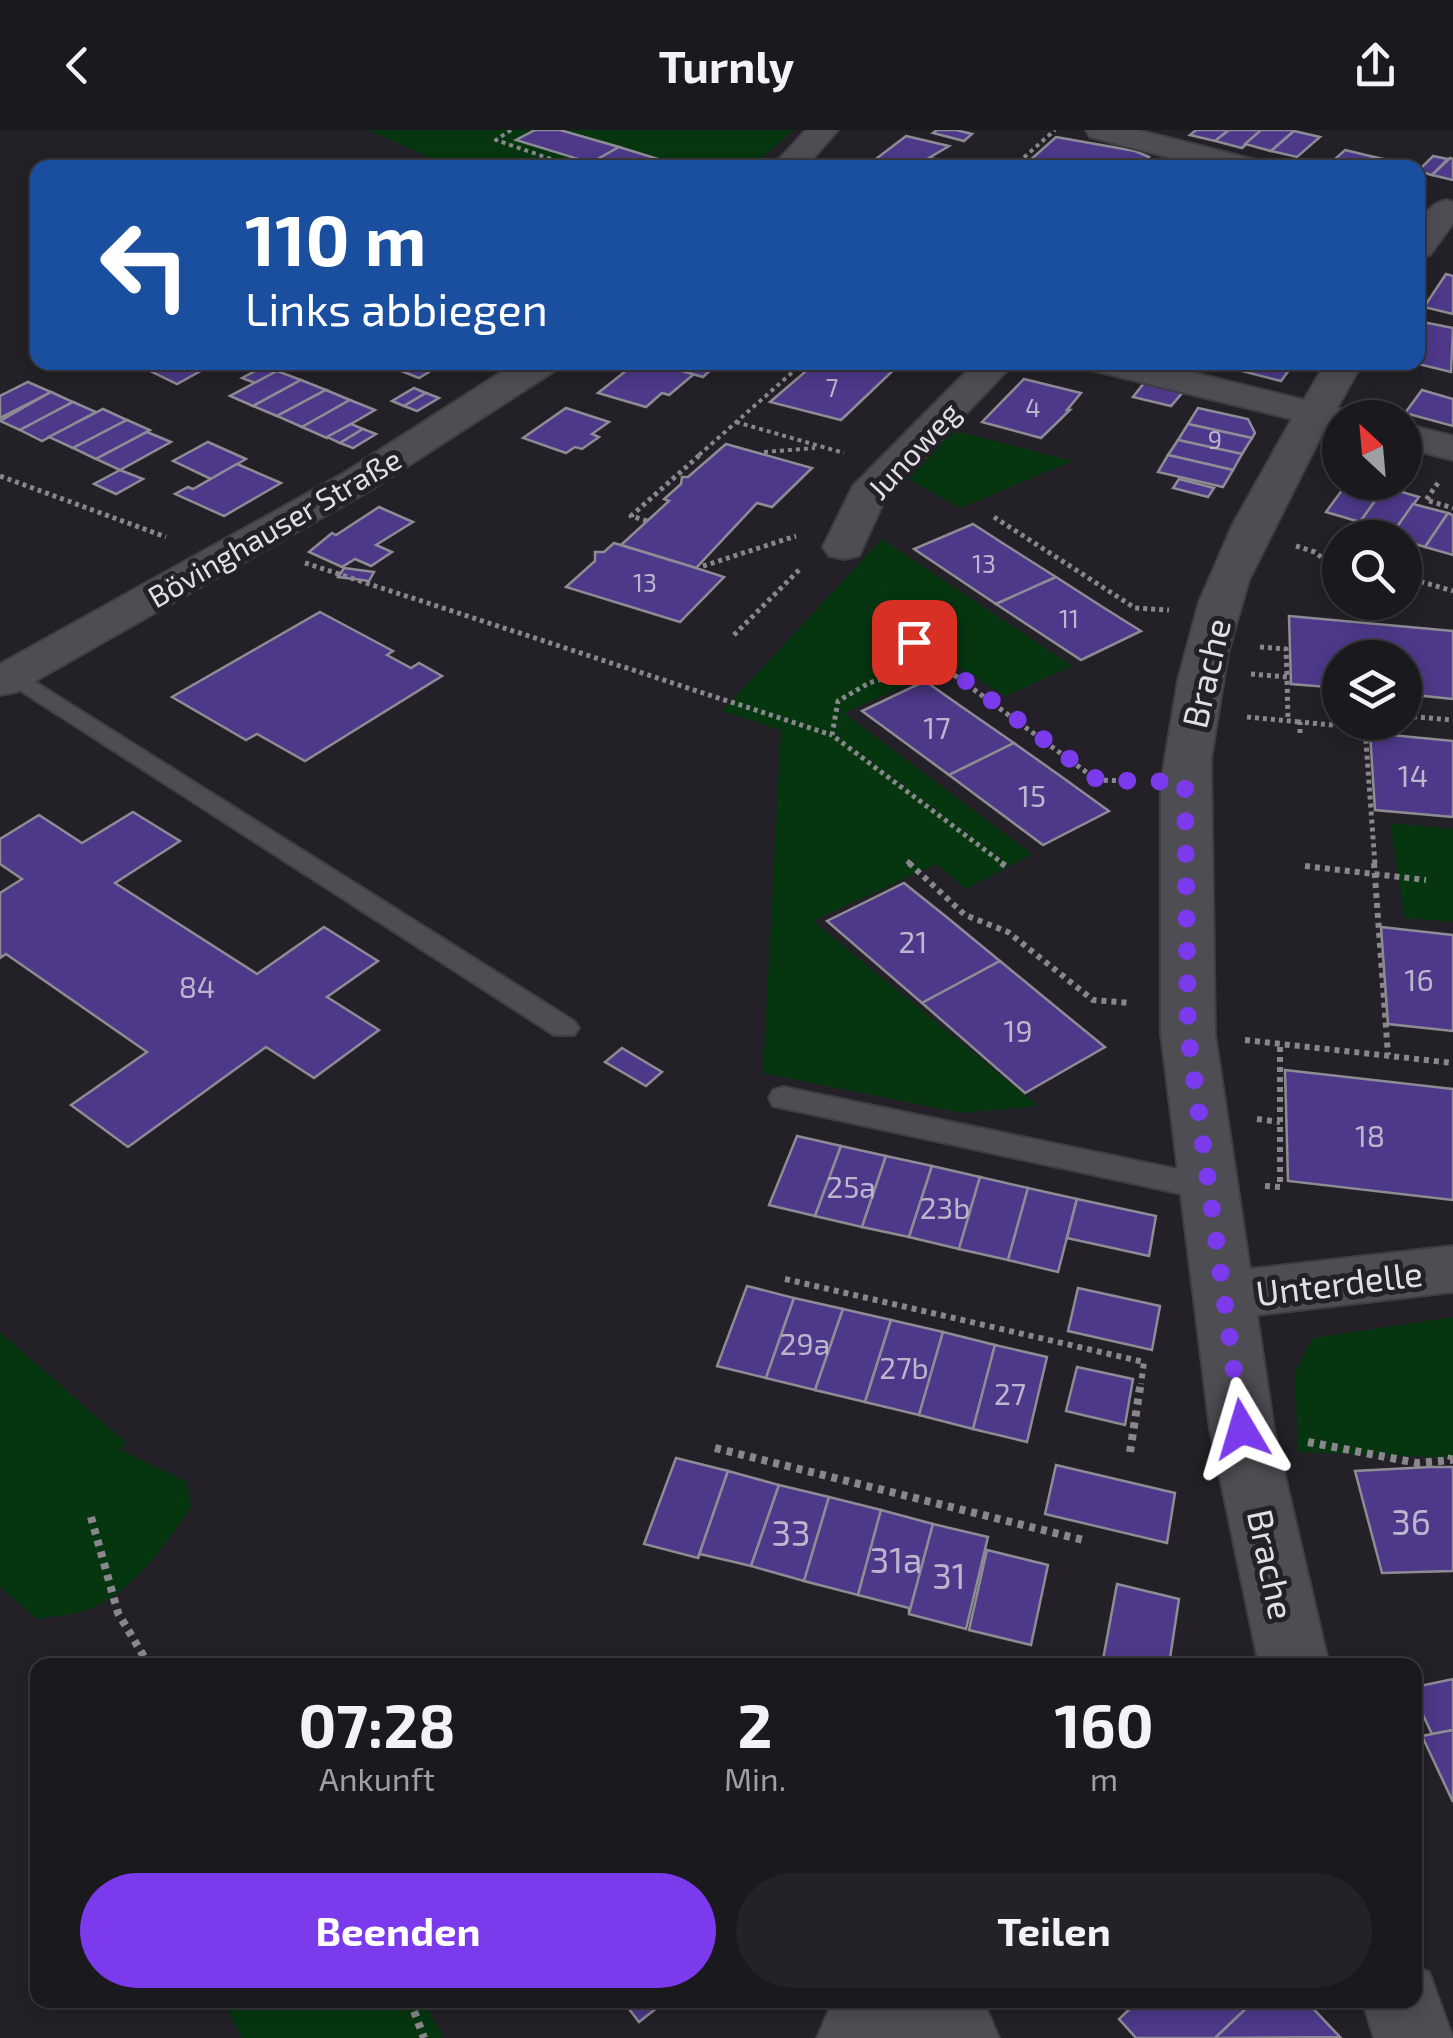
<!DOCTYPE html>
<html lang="de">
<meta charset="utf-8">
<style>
body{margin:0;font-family:"Exo 2",sans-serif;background:#232226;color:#f1f3f6;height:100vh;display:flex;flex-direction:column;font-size:38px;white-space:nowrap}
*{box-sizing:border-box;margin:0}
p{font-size:32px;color:#9fa0a4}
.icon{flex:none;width:55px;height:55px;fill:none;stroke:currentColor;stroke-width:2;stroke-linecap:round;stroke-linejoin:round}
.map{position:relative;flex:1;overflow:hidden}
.drawer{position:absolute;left:30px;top:1528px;width:1392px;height:350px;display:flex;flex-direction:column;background:#1a191d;border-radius:20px;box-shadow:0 5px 15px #0003,0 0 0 2px #38383b}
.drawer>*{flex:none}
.guide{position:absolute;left:30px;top:30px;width:1395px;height:210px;border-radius:20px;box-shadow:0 5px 15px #0003,0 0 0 2px #38383b;background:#1a4fa0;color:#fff;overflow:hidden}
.needle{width:65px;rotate:334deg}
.fabs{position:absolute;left:1322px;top:270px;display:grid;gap:20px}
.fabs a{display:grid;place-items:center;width:100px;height:100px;border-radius:50%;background:#1a191d;box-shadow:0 5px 15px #0003,0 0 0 2px #38383b;font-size:50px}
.pin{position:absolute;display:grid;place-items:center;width:85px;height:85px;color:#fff;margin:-42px;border-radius:20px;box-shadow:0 5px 15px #0006}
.me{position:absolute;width:110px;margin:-55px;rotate:353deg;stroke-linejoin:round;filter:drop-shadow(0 0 8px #0008)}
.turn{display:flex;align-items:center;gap:35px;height:210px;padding:0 50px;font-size:45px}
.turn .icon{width:130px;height:130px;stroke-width:2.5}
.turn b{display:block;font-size:70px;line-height:85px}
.eta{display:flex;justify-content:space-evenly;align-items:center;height:170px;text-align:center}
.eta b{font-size:60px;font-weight:700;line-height:70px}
.action{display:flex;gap:20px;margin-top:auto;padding:20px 50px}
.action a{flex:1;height:115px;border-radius:60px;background:#7c3aed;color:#fff;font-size:40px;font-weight:700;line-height:115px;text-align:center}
.action a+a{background:#232226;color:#f1f3f6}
header{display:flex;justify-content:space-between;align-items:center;height:130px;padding:0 50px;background:#1a191d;font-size:45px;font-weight:700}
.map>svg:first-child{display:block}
.green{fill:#053610}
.building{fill:#4d3889;stroke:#8d8c95;stroke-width:2.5}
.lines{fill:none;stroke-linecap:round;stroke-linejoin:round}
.lane-casing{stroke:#3f3d43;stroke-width:4}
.street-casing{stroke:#3f3d43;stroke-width:4}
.path-far3{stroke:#89878d;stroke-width:4;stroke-dasharray:4 4;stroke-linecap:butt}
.path-far2{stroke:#89878d;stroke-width:5;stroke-dasharray:4 4;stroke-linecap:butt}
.path-far1{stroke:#89878d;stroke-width:6;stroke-dasharray:5 5;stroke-linecap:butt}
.path{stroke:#89878d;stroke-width:8;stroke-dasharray:6 6;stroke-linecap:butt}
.lane{fill:#4f4d54;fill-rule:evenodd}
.street{fill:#4f4d54;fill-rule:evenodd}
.route{stroke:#7c3aed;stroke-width:18;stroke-dasharray:0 32.4}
.labels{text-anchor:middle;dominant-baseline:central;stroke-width:10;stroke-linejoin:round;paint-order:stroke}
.far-number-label{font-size:25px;fill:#bcb5cd}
.far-street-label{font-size:30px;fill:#e1dfe4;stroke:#232127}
.number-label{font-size:30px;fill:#bcb5cd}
.street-label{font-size:35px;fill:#e1dfe4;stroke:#232127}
.near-number-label{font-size:35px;fill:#bcb5cd}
</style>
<header><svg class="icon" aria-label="back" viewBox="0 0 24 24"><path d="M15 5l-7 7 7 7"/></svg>Turnly<svg class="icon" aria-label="share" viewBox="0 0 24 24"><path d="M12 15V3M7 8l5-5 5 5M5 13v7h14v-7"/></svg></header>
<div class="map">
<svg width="1453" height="1908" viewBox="0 0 1453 1908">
<rect width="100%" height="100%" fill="#232127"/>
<g class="green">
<polygon points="368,0 794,0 751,38 451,37"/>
<polygon points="949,299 1072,331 960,378 900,344"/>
<polygon points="882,409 1072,536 1006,566 953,534 844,583 1032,724 966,759 936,734 813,791 1038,976 962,983 763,943 781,600 722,581"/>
<polygon points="1390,693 1453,699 1453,792 1405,788"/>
<polygon points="1453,1187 1453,1328 1298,1322 1295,1242 1313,1208"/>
<path d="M0,1202L126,1313L119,1319L187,1352L191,1377C164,1417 132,1464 84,1481C70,1486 52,1486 37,1489L0,1457Z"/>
<polygon points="223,1870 423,1870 444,1908 242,1908"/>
</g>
<g class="building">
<polygon points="535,0 560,0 619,17 591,33 516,10"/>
<polygon points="937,0 956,0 972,4 964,11 933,3"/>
<polygon points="1196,0 1229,0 1215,11 1190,5"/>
<polygon points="1229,0 1262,0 1242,18 1215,11"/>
<polygon points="1261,0 1291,0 1294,1 1271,21 1245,14"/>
<polygon points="1294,1 1320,7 1297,27 1271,21"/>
<polygon points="906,6 949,16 929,28 934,29 923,38 864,38"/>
<polygon points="1056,7 1135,21 1149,27 1138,38 1054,38 1028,32"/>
<polygon points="619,17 687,38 608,38 591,33"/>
<polygon points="1345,20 1374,27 1362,38 1325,38"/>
<polygon points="1433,26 1448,29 1432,45 1418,41"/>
<polygon points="1374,27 1402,33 1398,38 1362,38"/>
<polygon points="1450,28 1453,29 1453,50 1432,45"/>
<polygon points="1446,144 1453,146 1453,184 1424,177"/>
<polygon points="1418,191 1453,198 1451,242 1410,232 1418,232"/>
<polygon points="152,232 217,232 177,254 142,237"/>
<polygon points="379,232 445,232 419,248"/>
<polygon points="637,232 651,232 694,244 669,265 662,263 646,277 598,263"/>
<polygon points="674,232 719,232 703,247 668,237"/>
<polygon points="815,232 902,232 841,290 770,272 805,242 804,236"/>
<polygon points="1207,232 1295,232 1281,251"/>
<polygon points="270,233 283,238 255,253 242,248"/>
<polygon points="277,241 301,250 253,276 230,266"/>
<polygon points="1024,249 1081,263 1067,280 1070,280 1041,308 982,292"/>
<polygon points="301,250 326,260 277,286 253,276"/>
<polygon points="28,252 51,262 0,288 0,266"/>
<polygon points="1144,253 1183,262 1171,276 1133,267"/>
<polygon points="414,258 426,263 404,276 392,271"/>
<polygon points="326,260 350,270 302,297 277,286"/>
<polygon points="1422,260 1453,269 1453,296 1405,283"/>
<polygon points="51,262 73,272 20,300 0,291"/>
<polygon points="426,263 439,268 417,281 404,276"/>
<polygon points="350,270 375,280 327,308 302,297"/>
<polygon points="73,272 96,282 42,311 20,300"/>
<polygon points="566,278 609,292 592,304 599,307 582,319 575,317 566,323 523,308"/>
<polygon points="1198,278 1248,289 1255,303 1252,308 1188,294"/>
<polygon points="103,279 127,290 73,318 49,307"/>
<polygon points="127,290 150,300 96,329 73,318"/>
<polygon points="351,294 363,299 340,313 327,307"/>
<polygon points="1188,294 1252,308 1242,324 1178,310"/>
<polygon points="363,299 376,304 353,318 340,313"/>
<polygon points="147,302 171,312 120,340 96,329"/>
<polygon points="1178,310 1242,324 1233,340 1168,325"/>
<polygon points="208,312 246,329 211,349 173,331"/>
<polygon points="726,314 812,338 772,377 757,373 696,438 621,415 669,371 664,369 681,354 682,347 688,347"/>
<polygon points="1168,325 1233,340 1223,357 1158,342"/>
<polygon points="237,334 281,353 224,386 175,364 188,357 193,359"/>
<polygon points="120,340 143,349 116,364 94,354"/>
<polygon points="1179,349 1214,358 1208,367 1173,358"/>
<polygon points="1348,352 1385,357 1360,392 1326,382"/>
<polygon points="1385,357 1419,367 1394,401 1360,392"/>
<polygon points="1413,374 1448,383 1425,417 1405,411 1405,408 1390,407"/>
<polygon points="379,377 413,392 376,415 392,422 371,436 355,429 342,437 309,422 332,403 336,405"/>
<polygon points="1448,383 1453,385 1453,425 1425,417"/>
<polygon points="973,394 1004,414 1056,447 996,474 914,419"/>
<polygon points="614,413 696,438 724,447 680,492 566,457 595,431 595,422 604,422"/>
<polygon points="344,438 374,442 369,451 338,447"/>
<polygon points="1056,447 1101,476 1141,501 1081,530 996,474"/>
<polygon points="320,482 393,521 387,525 411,538 419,533 442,546 305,631 257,604 246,610 172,567"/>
<polygon points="1289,486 1453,501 1453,569 1405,564 1405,528 1340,528 1340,558 1291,554"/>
<polygon points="925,551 962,577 1014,613 949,645 862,581"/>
<polygon points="1370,603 1453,611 1453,687 1375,680"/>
<polygon points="1014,613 1066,650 1109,681 1043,715 949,645"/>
<polygon points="133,682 180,711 115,753 257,844 324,797 378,831 327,867 379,900 314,948 266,917 128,1017 71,975 147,922 6,824 0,828 0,763 22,749 0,734 0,709 39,685 82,713"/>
<polygon points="904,753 949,789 1000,831 922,873 827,791"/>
<polygon points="1381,797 1453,805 1453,901 1388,894"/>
<polygon points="1000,831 1062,882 1105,917 1025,963 922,873"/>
<polygon points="622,918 662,942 646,956 605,932"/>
<polygon points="1285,940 1453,959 1453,1070 1288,1051"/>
<polygon points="797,1006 841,1016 815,1086 769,1075"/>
<polygon points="841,1016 886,1026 862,1097 815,1086"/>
<polygon points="886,1026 932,1036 909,1107 862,1097"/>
<polygon points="932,1036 980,1047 959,1119 909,1107"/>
<polygon points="980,1047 1028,1058 1008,1130 959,1119"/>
<polygon points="1028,1058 1077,1069 1058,1142 1008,1130"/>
<polygon points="1077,1069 1156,1086 1149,1126 1067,1108"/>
<polygon points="747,1156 794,1168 766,1248 717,1236"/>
<polygon points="1078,1158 1160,1176 1152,1220 1068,1201"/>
<polygon points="794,1168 843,1179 815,1260 766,1248"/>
<polygon points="843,1179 891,1190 865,1272 815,1260"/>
<polygon points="891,1190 943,1202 919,1285 865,1272"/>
<polygon points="943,1202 995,1215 973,1299 919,1285"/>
<polygon points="995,1215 1047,1227 1027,1312 973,1299"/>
<polygon points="1077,1237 1133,1249 1125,1295 1066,1281"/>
<polygon points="676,1328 728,1341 698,1428 644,1414"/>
<polygon points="1056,1335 1175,1363 1167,1413 1045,1384"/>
<polygon points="1430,1337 1453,1337 1453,1441 1382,1443 1355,1341"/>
<polygon points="728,1341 779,1355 751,1436 700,1424 698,1428"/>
<polygon points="779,1355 829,1367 804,1451 751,1436"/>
<polygon points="829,1367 881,1380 858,1465 804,1451"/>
<polygon points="881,1380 933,1394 909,1484 909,1478 858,1465"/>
<polygon points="933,1394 988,1407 966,1499 909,1484"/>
<polygon points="987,1420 1048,1435 1031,1515 969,1500"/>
<polygon points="1117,1454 1179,1469 1169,1535 1102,1535"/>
<polygon points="1453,1549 1453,1600 1432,1604 1415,1568 1415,1557"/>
<polygon points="1453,1600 1453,1672 1422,1606"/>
<polygon points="622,1870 667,1870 639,1892"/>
<polygon points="1139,1870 1255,1870 1215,1908 1136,1908 1119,1889"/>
<polygon points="1255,1870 1305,1870 1340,1907 1215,1908"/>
</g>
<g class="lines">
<defs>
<g id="lane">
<polygon points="13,538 574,891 579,898 574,905 554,905 4,550 1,545 4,540"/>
<polygon points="784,957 1210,1046 1221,1050 1226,1058 1221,1066 1210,1070 773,976 769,968 773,960"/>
</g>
<g id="street">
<polygon points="806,0 838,0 805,38 771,38"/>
<polygon points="1086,0 1138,0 1260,31 1265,38 1210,38 1090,7"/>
<path d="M1446,70L1453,72V93L1430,125L1418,128C1418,104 1418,77 1446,70Z"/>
<polygon points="517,232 561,232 556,240 372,359 16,562 0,565 0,534 344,343"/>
<polygon points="976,232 1015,232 885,369 859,426 844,429 829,426 823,417 853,356"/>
<polygon points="1086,232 1151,232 1304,270 1326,232 1363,232 1337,278 1354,282 1357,288 1340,288 1340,301 1325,298 1249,450 1228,523 1211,629 1215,904 1250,1139 1453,1116 1453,1162 1257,1185 1274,1299 1329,1535 1259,1535 1210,1299 1161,904 1161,653 1178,550 1199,472 1233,394 1292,289 1091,240"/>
<polygon points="1405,294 1453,306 1453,330 1405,318"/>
<polygon points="1415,1837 1429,1842 1453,1908 1374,1908 1362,1870 1415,1870"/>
<polygon points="853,1870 963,1870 987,1880 999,1908 817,1908 829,1880"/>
</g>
</defs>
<use href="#lane" class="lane-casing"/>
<use href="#street" class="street-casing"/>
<g class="path-far3">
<polyline points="511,0 496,10 577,38"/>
<polyline points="1012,38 1055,0"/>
<polyline points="736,292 844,323"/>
<polyline points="764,322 815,318"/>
<polyline points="699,325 804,232"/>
</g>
<g class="path-far2">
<polyline points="0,346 166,407"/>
<polyline points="1438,353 1426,370 1453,378"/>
<polyline points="994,387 1135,478 1169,480"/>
<polyline points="647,391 631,386 702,323"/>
<polyline points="1296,416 1315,422 1340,443"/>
<polyline points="305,433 832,605"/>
<polyline points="703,436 796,406"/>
<polyline points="1405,447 1453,461"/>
<polyline points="734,505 801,438"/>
<polyline points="913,513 945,538"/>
<polyline points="1260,517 1286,519 1287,547"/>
<polyline points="1251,544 1287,547 1288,591"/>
<polyline points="1405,586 1453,590"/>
<polyline points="1247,587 1300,592"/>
<polyline points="1335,595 1334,579 1340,580"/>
<polyline points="1300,603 1300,592 1365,598 1375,735"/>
<polyline points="907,731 912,735"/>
<polyline points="1005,735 832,605 838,571 869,553 913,540 946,539 1097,650 1133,651"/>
</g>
<g class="path-far1">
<polyline points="909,733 965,785 1008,802 1093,870 1131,873"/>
<polyline points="1001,733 1007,737"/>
<polyline points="1374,733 1388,925"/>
<polyline points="1305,736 1426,750"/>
<polyline points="1245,910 1453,933"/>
<polyline points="1257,989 1280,992"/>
<polyline points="1265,1056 1280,1057 1280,914"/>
<polyline points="785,1149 1144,1232 1141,1254"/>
</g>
<g class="path">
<polyline points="1308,1312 1417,1333 1451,1330 1453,1321"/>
<polyline points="715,1318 1087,1411"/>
<polyline points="1130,1322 1141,1251"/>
<polyline points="91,1387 118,1483 149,1535"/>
<polyline points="410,1870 424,1908"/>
</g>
<use href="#lane" class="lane"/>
<use href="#street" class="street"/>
</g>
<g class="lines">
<polyline class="route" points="914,512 1098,650 1185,652 1188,904 1242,1299"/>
</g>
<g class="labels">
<g class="far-number-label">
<text x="832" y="257">7</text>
<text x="1033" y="277">4</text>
<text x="1215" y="309">9</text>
<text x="984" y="433">13</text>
<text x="645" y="452">13</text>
<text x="1069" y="488">11</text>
</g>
<g class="far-street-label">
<text transform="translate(913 320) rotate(-47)">Junoweg</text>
<text transform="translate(274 397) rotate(-30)">Bövinghauser Straße</text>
</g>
<g class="number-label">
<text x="937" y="597">17</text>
<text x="1413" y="645">14</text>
<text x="1032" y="665">15</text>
<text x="913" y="811">21</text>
<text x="1419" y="849">16</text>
<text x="197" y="856">84</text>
<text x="1018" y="900">19</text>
<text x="1370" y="1005">18</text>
<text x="851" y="1056">25a</text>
<text x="945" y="1077">23b</text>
<text x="805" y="1213">29a</text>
<text x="904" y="1237">27b</text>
<text x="1010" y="1263">27</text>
</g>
<g class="street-label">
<text transform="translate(1205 543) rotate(-77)">Brache</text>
<text transform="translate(1339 1152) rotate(-7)">Unterdelle</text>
<text transform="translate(1272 1434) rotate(78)">Brache</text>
</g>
<g class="near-number-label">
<text x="1411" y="1391">36</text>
<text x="791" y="1402">33</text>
<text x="896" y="1429">31a</text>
<text x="949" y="1445">31</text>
</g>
</g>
</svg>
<div class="fabs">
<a><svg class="needle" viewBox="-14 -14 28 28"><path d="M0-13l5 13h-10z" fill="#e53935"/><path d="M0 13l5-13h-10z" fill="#9fa0a4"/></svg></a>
<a><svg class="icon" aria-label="search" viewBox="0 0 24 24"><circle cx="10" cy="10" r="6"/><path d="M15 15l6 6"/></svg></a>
<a><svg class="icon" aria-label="layers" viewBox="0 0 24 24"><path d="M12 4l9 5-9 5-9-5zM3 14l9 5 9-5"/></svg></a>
</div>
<div class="pin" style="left:914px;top:512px;background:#d93025"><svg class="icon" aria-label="arrive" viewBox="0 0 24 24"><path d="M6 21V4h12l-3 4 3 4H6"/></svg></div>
<svg class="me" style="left:1242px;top:1299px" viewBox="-20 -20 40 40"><path d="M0-17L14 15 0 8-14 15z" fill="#7c3aed" stroke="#fff" stroke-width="4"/></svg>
<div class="guide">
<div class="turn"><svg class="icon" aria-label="left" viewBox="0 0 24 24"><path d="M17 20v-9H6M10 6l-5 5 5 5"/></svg><div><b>110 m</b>Links abbiegen</div></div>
</div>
<section class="drawer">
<div class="eta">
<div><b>07:28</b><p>Ankunft</p></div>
<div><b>2</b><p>Min.</p></div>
<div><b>160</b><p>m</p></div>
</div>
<div class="action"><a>Beenden</a><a>Teilen</a></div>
</section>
</div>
